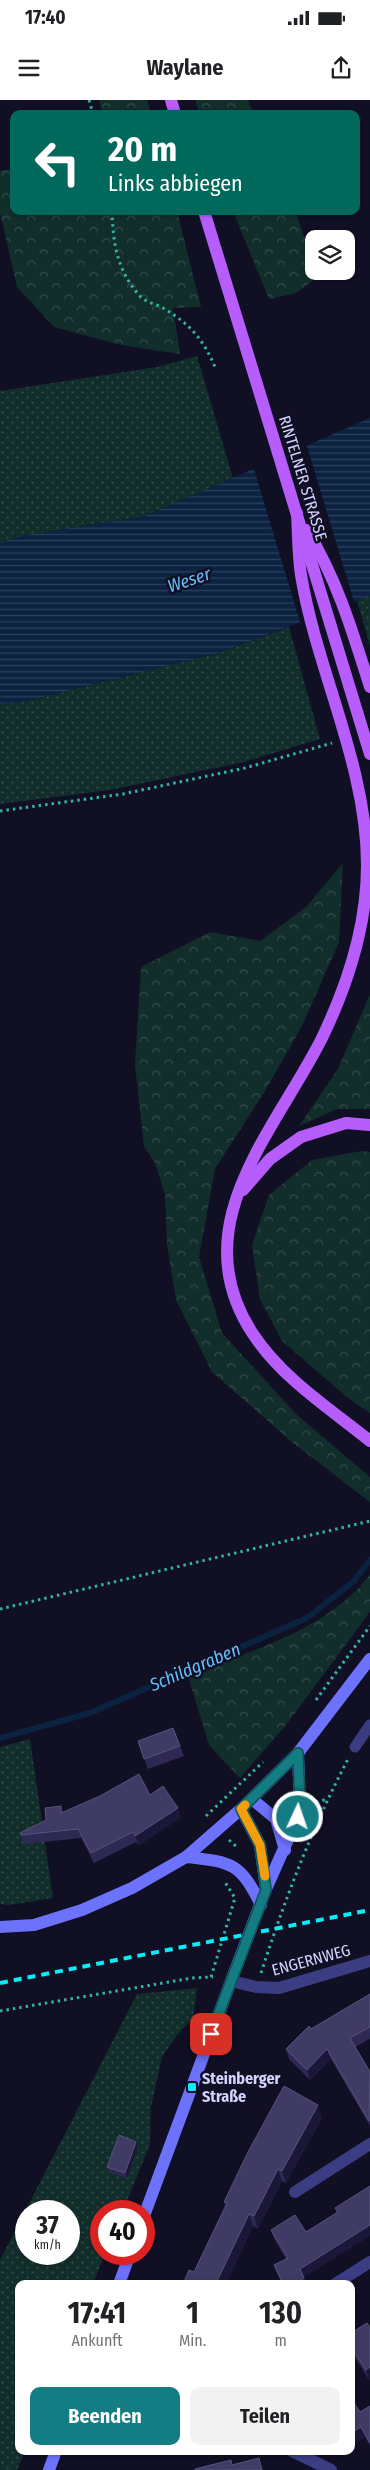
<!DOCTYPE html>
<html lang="de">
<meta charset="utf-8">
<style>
body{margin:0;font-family:"Fira Sans Condensed",sans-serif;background:#f2f2f2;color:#202124;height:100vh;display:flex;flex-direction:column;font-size:19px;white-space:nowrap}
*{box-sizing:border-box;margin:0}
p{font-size:16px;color:#757577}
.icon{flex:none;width:28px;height:28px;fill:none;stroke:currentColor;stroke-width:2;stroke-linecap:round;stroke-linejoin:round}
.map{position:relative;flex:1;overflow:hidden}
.side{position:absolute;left:15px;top:2180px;width:340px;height:175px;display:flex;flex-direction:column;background:#fff;border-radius:10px;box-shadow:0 1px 4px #0004}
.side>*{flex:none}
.banner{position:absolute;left:10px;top:10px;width:350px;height:105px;border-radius:10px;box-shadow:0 1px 4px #0004;background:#00695c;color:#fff;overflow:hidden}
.tools{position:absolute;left:305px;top:130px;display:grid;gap:10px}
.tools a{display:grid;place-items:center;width:50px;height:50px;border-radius:10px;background:#fff;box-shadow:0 1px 4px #0004;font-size:25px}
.speed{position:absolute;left:15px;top:2100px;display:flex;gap:10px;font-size:25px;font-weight:700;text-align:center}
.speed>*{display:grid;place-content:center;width:65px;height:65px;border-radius:50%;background:#fff;box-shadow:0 1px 4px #0004;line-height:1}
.speed small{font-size:12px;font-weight:400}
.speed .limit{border:8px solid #d22;background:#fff;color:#111}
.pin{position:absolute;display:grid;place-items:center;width:42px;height:42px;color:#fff;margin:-21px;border-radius:10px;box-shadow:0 2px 8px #0006}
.me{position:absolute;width:55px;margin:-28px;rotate:3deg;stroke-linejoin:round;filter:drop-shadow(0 0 4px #0008)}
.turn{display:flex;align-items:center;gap:18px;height:105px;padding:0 15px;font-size:22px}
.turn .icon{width:65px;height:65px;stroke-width:2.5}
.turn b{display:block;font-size:35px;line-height:42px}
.eta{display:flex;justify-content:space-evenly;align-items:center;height:85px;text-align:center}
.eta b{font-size:30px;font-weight:700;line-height:35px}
.primary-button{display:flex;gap:10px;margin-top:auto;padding:10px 15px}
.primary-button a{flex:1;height:58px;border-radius:10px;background:#147d83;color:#fff;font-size:20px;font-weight:700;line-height:58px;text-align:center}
.primary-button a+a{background:#f2f2f2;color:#202124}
.status{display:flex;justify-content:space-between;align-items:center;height:35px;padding:0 25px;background:#fff;direction:ltr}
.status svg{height:14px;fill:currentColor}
header{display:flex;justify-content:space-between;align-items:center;height:65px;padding:0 15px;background:#fff;font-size:22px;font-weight:700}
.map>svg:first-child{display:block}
.grass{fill:url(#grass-dots);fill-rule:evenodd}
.forest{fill:url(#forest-crowns)}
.water{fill:url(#water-rules)}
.pier{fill:#110f24}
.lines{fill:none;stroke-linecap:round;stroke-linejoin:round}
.stream{stroke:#0b2241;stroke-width:6}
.path{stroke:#32b4a4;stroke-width:3;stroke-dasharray:2.5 4;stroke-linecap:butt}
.lane{stroke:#3b3d82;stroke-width:11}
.street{stroke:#3b3d82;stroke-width:12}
.secondary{stroke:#6d72fc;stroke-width:12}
.primary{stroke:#b65dfb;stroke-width:12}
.rail{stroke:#06eef8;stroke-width:4;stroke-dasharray:8 6;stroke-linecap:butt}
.wall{fill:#2e2952}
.shaded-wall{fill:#1b1738}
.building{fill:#403b64;stroke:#57537c}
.route-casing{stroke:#0d5155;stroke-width:12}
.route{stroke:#147d83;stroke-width:9}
.slow{stroke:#f59e0b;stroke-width:9}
.poi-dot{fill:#06eef8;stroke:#110f24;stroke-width:2}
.labels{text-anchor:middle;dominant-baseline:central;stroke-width:5;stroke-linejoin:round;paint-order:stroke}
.street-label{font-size:16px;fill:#d6d3fe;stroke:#110f24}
.poi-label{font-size:16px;font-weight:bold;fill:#d6d3fe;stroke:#110f24;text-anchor:start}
.water-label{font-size:18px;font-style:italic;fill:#64bffb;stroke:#110f24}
</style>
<div class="status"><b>17:40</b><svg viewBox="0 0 49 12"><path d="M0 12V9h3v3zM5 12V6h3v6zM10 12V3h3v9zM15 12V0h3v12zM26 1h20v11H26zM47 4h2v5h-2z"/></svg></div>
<header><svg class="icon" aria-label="menu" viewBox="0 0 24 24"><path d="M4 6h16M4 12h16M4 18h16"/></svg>Waylane<svg class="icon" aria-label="share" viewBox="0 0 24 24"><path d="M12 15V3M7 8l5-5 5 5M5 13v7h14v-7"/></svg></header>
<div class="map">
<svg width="370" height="2370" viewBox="0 0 370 2370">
<defs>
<pattern id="grass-dots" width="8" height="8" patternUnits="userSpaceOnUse" patternTransform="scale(1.25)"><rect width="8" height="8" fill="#122e2b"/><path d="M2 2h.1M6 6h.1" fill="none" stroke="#344b4b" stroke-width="1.8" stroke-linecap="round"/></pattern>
<pattern id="forest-crowns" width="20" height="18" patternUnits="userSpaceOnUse" patternTransform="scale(1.25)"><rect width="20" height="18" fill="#122e2b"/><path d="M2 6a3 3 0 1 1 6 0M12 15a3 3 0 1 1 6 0" fill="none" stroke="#344b4b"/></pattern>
<pattern id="water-rules" width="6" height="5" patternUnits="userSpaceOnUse" patternTransform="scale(1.25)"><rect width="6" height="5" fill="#0b2241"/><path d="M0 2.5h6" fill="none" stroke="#2e415e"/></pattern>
</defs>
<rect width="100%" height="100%" fill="#110f24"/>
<g class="grass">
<polygon points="197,256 233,378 145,416 22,436 0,443 0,291 157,267"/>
<polygon points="370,496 370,546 357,501"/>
<polygon points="289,527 320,639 244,662 110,690 0,704 0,604 27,601 218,553"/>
<polygon points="30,1639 53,1798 9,1805 0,1804 0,1647"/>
<path d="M197,1888L193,1918L177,1935L162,1957L151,2007L150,2044L123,2111H101V2154H105L93,2184H19V2351H25L17,2370H0V2160L137,1894ZM26,2111H69V2154H26Z"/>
</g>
<g class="forest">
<polygon points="99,0 147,0 151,14 103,14"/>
<polygon points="195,0 248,0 254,14 200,14"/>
<polygon points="14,69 14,111 177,111 201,207 173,208 180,254 121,245 54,227 17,187 0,113 0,71"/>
<polygon points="233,111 295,111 314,165 314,171 316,171 318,177 296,193 269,199"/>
<polygon points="343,763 339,842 302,926 265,991 215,1069 199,1157 222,1233 297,1315 370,1377 370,1402 293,1343 212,1272 176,1200 167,1144 165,1094 155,1063 144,1046 135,965 141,867 210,832 260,841 306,807"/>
<polygon points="370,894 370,1009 337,1009 299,1026 338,969"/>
<polygon points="362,1051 370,1052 370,1313 348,1298 282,1241 260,1199 252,1145 269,1095 312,1060"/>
<path d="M370,1475V1512L286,1625L240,1678L209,1645L188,1576C251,1550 326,1531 370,1475Z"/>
</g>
<polygon class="water" points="370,318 370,496 218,553 27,601 0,604 0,443 22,436 145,416"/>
<polygon class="pier" points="306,343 355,505 301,525 253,366"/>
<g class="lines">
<polyline class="stream" points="0,1638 90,1613 307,1518 354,1481 370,1460"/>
<g class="path">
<polyline points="89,0 93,14"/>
<path d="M112,111C113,143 117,171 140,196C145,202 156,204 163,208C190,224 203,239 215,267"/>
<polyline points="0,711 123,694 245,668 332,643"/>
<polyline points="0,1509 370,1421"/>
<polyline points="316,1600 370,1526"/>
<polyline points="316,1702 328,1699"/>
<polyline points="206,1716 263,1662"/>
<polyline points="229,1740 238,1748"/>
<path d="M261,1873C285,1799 312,1728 348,1659"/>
<polyline points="211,1877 235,1798 225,1782"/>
<polyline points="0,1911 192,1878 213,1877"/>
</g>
<polyline class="lane" points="355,1647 370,1625"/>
<g class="street">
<polyline points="231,1881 256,1887 279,1888 370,1861"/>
<polyline points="295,2092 370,2044"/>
<polyline points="335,2184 370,2162"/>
<polyline points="292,2351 331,2370"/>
</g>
<g class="secondary">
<polyline points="252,1699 276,1719 285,1750"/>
<polyline points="241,1709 260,1745 266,1789"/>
<path d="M186,1757C231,1762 240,1762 261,1805"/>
<polyline points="0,1827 34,1825 82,1810 132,1788 186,1757 241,1709 298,1653 370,1559"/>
<polyline points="144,2116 231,1881 266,1789 298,1717 300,1705 298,1653"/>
<polyline points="119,2184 130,2154"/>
<polyline points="49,2370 56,2351"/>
</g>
<g class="primary">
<polyline points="171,0 175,14"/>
<polyline points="204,111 370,654"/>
<path d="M297,413C298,433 298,455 301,475C317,572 367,665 367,765C367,825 348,884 322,938C276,1030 181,1126 253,1234C282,1278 329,1308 370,1341"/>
<path d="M307,430C338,482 352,530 370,587"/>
<polyline points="243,1090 270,1059 301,1037 346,1023 370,1025"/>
</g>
<polyline class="rail" points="0,1883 370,1810"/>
</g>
<g class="wall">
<polygon points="173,1628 184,1656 148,1669 138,1641"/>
<polygon points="150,1695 181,1717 139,1745 136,1742 94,1763 81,1738 24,1744 20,1733 46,1720 61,1706 63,1712"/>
<polygon points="370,1894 370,1939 355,1947 370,1972 370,2026 331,1959 310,1980 289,1959 286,1949 311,1929"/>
<polygon points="322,2018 286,2083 282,2081 258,2129 253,2126 226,2184 183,2184 194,2172 226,2106 224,2102"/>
<polygon points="136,2042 138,2047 127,2078 109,2072 107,2067"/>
<polygon points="370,2086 304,2177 306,2184 282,2184 274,2165 286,2159 274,2139 271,2130 306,2132 337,2113 335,2108"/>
<polygon points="367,2223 369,2280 351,2251 351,2233"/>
<polygon points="351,2298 360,2312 370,2306 370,2346 365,2337 352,2345 351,2344"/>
</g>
<g class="shaded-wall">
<polygon points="178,1708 181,1717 139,1745 135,1736"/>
<polygon points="327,1949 331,1959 310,1980 307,1970"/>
<polygon points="318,2005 322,2018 286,2083 282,2071"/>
<polygon points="136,2042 138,2047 127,2078 125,2073"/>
<polygon points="278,2069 282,2081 258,2129 254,2116"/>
<polygon points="249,2114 253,2126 226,2184 218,2184 217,2181"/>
<polygon points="370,2125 370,2136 303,2178 300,2169"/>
<polygon points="304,2178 306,2184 297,2184"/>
<polygon points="370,2267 370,2280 369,2280 366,2270"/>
<polygon points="361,2327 365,2337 352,2345 351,2333"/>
</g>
<g class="building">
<polygon points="173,1628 180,1646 144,1659 138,1641"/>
<polygon points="139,1674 150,1695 163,1686 178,1708 135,1736 133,1732 91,1753 78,1729 21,1735 20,1733 46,1720 45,1708 61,1706 61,1713 100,1696"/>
<polygon points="370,1894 370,1927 350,1938 370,1972 369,2021 327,1949 307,1970 286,1949 309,1926 311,1929"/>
<polygon points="284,1986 318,2005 282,2071 278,2069 254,2116 249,2114 217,2181 224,2184 183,2184 189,2170 194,2172 227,2103 224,2102 248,2052"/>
<polygon points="119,2035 136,2042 125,2073 107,2067"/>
<polygon points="370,2086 370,2125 300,2169 304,2178 297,2184 283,2184 274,2165 288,2158 271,2130 295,2115 306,2132 338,2112 335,2108"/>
<polygon points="367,2223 370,2228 370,2267 366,2270 351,2247 351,2233"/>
<polygon points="351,2298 360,2312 370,2306 370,2343 361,2327 351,2333"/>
<polygon points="259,2358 262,2370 195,2370 195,2369 231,2360 232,2365"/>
</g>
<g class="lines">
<defs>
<polyline id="route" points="211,1934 266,1790 260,1745 241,1709 298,1653 300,1705 298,1717"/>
</defs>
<use href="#route" class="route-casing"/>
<use href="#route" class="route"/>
<polyline class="slow" points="245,1705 241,1709 260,1745 265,1776"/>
</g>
<rect class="poi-dot" x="187" y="1982" width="10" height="10" rx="2.5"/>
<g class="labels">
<g class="street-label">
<text transform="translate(303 378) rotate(73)">RINTELNER STRASSE</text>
<text transform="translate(311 1860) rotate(-15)">ENGERNWEG</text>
</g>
<g class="poi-label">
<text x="202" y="1978">Steinberger<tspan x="202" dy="18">Straße</tspan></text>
</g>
<g class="water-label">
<text transform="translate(189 480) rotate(-18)">Weser</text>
<text transform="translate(195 1567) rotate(-23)">Schildgraben</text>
</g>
</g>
</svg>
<div class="tools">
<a><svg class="icon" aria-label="layers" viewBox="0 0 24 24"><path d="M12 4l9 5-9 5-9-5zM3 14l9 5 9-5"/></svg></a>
</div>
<div class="speed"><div>37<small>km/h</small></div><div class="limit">40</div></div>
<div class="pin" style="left:211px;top:1934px;background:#d93025"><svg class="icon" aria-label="arrive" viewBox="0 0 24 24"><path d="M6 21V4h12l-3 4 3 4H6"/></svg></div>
<svg class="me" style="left:298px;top:1717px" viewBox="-20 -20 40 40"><circle r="17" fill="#147d83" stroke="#fff" stroke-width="3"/><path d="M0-11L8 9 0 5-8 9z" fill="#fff"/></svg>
<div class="banner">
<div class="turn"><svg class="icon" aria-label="left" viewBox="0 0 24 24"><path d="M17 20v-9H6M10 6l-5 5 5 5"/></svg><div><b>20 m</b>Links abbiegen</div></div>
</div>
<section class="side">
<div class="eta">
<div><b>17:41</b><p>Ankunft</p></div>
<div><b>1</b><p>Min.</p></div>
<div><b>130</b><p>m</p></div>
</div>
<div class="primary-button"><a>Beenden</a><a>Teilen</a></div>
</section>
</div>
